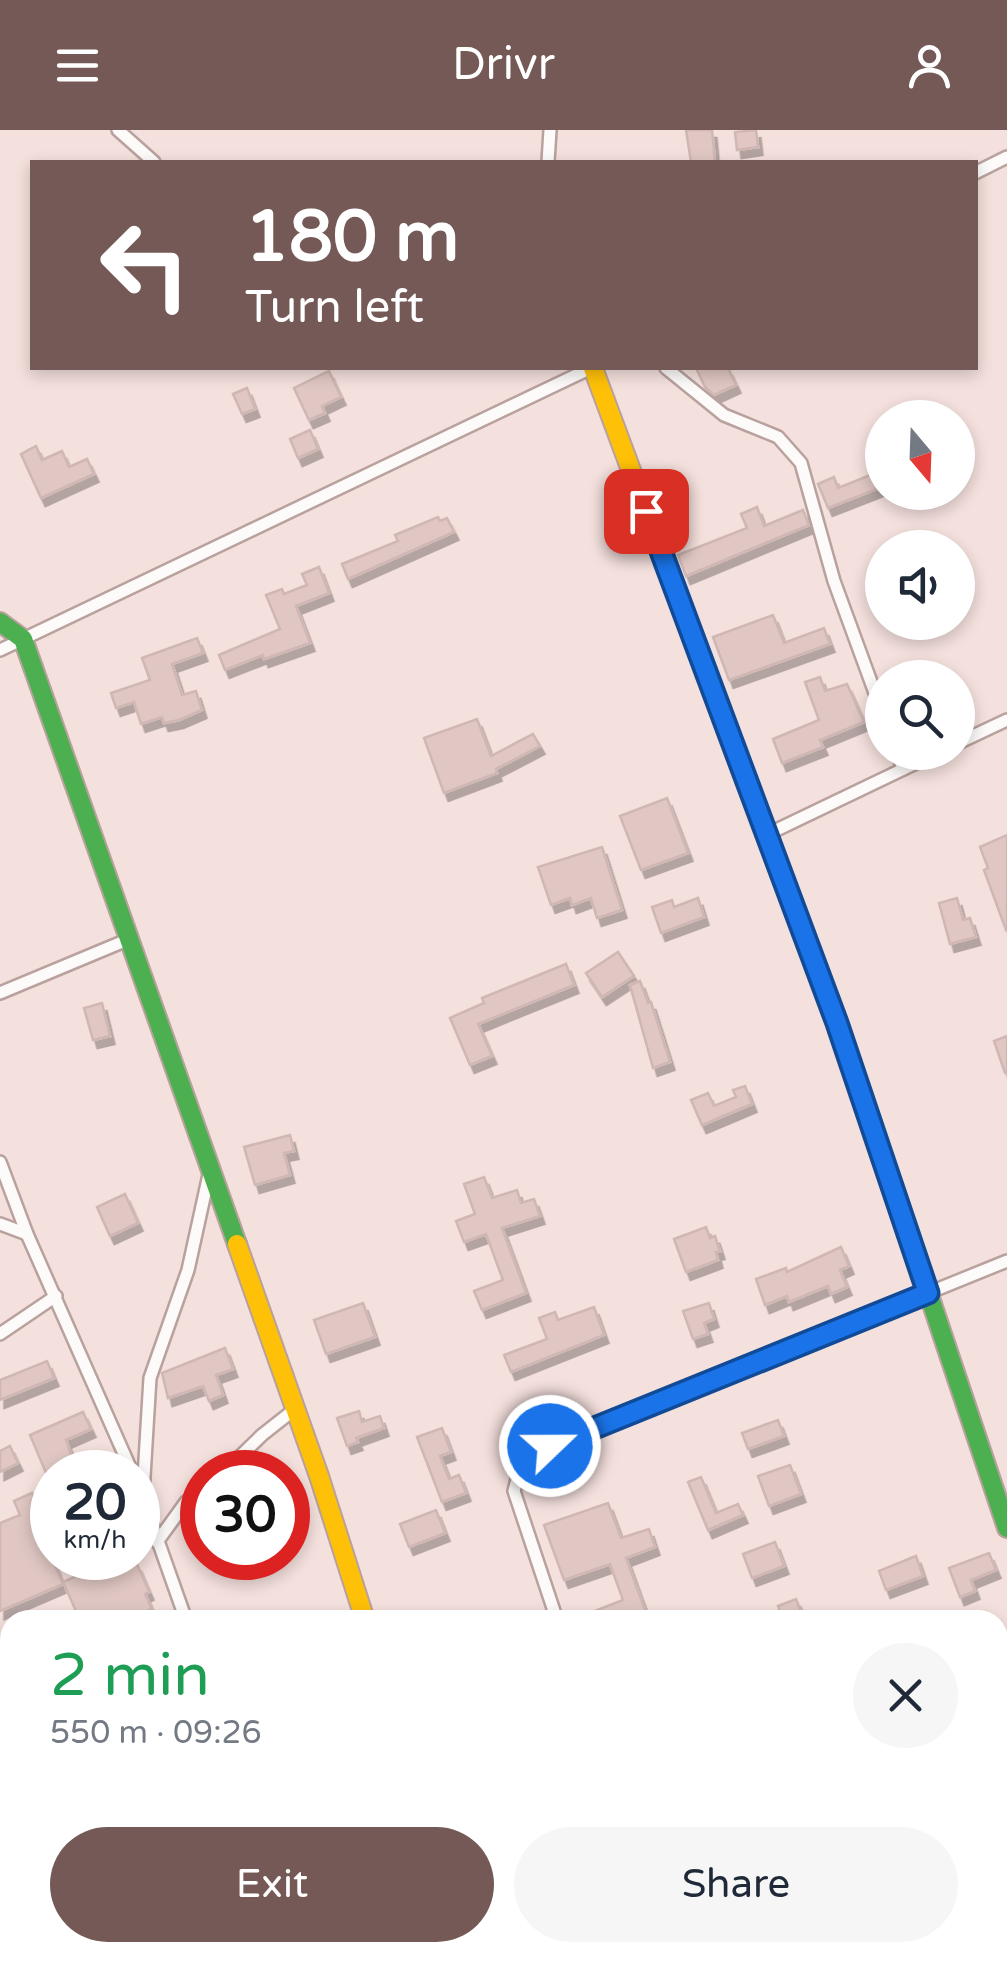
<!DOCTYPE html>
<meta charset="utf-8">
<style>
body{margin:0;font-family:"Varela Round",sans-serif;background:#f6f6f7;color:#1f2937;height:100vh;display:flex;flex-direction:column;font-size:38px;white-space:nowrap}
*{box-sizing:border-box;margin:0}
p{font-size:32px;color:#747a83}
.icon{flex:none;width:55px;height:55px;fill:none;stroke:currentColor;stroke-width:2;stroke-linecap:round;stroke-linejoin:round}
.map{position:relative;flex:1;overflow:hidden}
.details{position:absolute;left:0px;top:1480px;width:1008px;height:352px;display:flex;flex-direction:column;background:#fff;border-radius:30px 30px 0 0;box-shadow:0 5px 15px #0003}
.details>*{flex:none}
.hud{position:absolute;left:30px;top:30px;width:948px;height:210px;border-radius:0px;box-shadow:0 5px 15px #0003;background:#755956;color:#fff;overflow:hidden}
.needle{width:65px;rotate:161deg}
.tools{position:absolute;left:865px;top:270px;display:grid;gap:20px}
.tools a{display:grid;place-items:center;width:110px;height:110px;border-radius:50%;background:#fff;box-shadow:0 5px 15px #0003;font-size:50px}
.speed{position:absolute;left:30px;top:1320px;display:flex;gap:20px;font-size:50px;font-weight:700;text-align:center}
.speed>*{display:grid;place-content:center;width:130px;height:130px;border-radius:50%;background:#fff;box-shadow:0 5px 15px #0003;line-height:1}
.speed small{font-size:25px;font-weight:400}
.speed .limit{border:15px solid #d22;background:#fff;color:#111}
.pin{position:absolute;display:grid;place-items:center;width:85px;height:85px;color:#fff;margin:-42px;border-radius:20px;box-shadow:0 5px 15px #0006}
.me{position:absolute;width:110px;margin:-55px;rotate:68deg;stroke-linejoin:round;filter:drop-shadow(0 0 8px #0008)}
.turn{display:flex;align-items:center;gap:35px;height:210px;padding:0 50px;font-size:45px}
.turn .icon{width:130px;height:130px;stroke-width:2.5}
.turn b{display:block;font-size:70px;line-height:85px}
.round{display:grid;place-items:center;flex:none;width:105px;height:105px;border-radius:52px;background:#f6f6f7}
.summary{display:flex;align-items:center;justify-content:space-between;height:170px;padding:0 50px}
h1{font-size:60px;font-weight:600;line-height:75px;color:#1e9e55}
.button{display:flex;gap:20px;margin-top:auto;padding:20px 50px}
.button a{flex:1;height:115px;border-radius:60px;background:#755956;color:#fff;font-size:40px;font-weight:600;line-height:115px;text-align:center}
.button a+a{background:#f6f6f7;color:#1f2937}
header{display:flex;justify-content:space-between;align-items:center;height:130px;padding:0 50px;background:#755956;color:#fff;font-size:45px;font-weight:600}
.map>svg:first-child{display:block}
.building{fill:#e0c7c3;stroke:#d0b7b3;stroke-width:2.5;filter:url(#shadow)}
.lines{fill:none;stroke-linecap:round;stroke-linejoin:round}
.street-casing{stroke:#b9a19d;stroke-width:16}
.fast-casing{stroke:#b9a19d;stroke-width:22}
.slow-casing{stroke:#b9a19d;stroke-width:22}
.street{stroke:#fdfafa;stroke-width:11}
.fast{stroke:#4caf50;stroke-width:18}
.slow{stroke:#ffc107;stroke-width:18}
.route-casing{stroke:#114b97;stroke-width:25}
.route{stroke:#1a73e8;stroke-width:18}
</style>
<header><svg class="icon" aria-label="menu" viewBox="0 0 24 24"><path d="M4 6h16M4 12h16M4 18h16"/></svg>Drivr<svg class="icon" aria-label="person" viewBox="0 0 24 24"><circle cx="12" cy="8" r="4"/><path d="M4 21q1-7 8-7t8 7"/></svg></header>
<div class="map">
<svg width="1007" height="1831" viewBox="0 0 1007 1831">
<defs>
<filter id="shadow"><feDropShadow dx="4.5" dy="8" stdDeviation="0" flood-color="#0004"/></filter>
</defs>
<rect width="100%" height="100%" fill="#f4e0dd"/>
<g class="building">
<polygon points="686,0 712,0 715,32 691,32"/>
<polygon points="756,0 758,17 737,20 735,2"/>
<polygon points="696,238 728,238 736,255 714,265 705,257"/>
<polygon points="329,241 341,267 322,276 325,283 309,290 294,258"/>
<polygon points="247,258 255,279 242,284 233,264"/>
<polygon points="310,300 318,319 298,328 290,309"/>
<polygon points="882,311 882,357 828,378 818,354 834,347 838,358 878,342 869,315"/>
<polygon points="36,316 42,330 62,321 69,337 87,329 94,344 41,368 21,324"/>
<polygon points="757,377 764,396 803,380 809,395 686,446 678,425 747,398 741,384"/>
<polygon points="438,387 440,391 447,388 454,402 348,449 342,434 398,411 395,405"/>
<polygon points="319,437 329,463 296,476 310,513 264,529 263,525 225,540 219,525 280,499 266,465 282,459 284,464 307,455 302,444"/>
<polygon points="773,485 784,513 824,498 830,514 729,550 713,507"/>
<polygon points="197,508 203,523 172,534 182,565 196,561 202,580 179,590 164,593 162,587 141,594 134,572 116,578 111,563 150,550 142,528"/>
<polygon points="820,547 825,561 847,554 864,592 820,610 823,617 782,633 773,609 819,590 805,552"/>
<polygon points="477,589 491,626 533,604 540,616 496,639 497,643 444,663 424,608"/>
<polygon points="667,668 688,723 641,740 620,686"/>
<polygon points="1007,705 1007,799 1006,800 984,740 988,738 980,717"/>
<polygon points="602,717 622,780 597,788 591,768 572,775 570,768 551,775 538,737"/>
<polygon points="698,768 704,787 661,803 652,777 672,770 674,777"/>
<polygon points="957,768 963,790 970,788 976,807 950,814 939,773"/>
<polygon points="618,822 634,846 602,867 586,843"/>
<polygon points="566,834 574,855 478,894 492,926 470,935 450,888 484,873 482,868"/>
<polygon points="640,851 648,873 651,872 670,932 653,938 630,855"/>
<polygon points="102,873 110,906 93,910 84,878"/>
<polygon points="1007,906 1007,943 1005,943 994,911"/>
<polygon points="745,956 752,974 702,995 691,970 708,963 714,976 736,967 733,960"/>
<polygon points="290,1005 294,1021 284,1023 290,1045 255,1055 244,1017"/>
<polygon points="484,1047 492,1068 517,1060 521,1073 534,1069 540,1086 502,1098 526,1163 482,1180 474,1161 503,1150 486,1104 464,1112 456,1091 475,1084 464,1054"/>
<polygon points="125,1064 138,1093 110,1106 97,1077"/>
<polygon points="706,1097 710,1108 715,1106 720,1121 716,1122 718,1130 686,1142 674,1109"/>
<polygon points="841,1117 849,1136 840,1140 847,1157 831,1164 828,1156 789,1172 787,1166 765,1175 756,1149 786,1138 787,1142"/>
<polygon points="363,1173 375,1207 326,1224 314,1190"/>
<polygon points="709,1173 714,1189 704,1193 708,1204 693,1209 683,1181"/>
<polygon points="594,1177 604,1205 511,1242 504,1225 547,1209 539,1188 555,1182 558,1190"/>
<polygon points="225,1218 233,1239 216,1245 223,1265 209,1271 203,1256 168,1268 162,1243"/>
<polygon points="47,1231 54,1248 0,1270 0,1250"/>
<polygon points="561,1280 566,1294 535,1304 530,1289"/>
<polygon points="359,1281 362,1292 380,1286 384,1298 356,1308 358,1312 347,1316 337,1288"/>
<polygon points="83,1282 91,1299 66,1310 74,1333 46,1343 30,1305"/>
<polygon points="778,1290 784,1306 748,1319 742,1303"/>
<polygon points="442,1298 451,1322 440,1326 449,1349 459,1345 466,1363 442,1372 417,1307"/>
<polygon points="10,1316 18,1333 0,1342 0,1321"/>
<polygon points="790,1335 801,1364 769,1376 758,1346"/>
<polygon points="701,1347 716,1383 738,1374 743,1385 708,1400 688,1352"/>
<polygon points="32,1363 39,1379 52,1373 52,1387 38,1395 63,1454 0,1481 0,1393 20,1385 14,1371"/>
<polygon points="608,1373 621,1408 649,1399 655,1417 626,1428 646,1483 628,1490 572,1490 623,1470 610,1434 564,1450 544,1395"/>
<polygon points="436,1380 445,1403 409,1417 400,1394"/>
<polygon points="775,1412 784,1436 752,1448 743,1424"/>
<polygon points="989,1423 996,1440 971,1450 975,1461 960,1467 949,1438"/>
<polygon points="916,1426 923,1446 886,1460 879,1441"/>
<polygon points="118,1428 128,1428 132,1437 137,1434 149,1462 145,1464 152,1479 127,1490 80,1490 63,1452"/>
<polygon points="796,1469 804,1490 783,1490 778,1476"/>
</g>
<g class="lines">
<defs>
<g id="street">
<polyline points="118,0 154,32"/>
<polyline points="548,32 550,0"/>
<polyline points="975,43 1007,27"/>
<polyline points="666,238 724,285 778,307 801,333 834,451 882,582"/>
<polyline points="0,520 591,238"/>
<polyline points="958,613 1007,590"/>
<polyline points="897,622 903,639"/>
<polyline points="768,704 939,622"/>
<polyline points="0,863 127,810"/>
<polyline points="0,1032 27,1104 132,1342"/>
<polyline points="0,1094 27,1104"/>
<polyline points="0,1204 56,1166"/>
<polyline points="224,1342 262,1305 295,1279"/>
<polyline points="139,1357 186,1490"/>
<polyline points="143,1363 150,1248 188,1140 210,1040"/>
<polyline points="157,1412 186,1372 202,1359"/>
<polyline points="557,1490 514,1361 521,1334 551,1316 1007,1131"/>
<polyline points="998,1539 1007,1537"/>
<polyline points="488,1822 493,1831"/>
<polyline points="175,1831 180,1822"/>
<polyline points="213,1831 231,1822"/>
</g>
<g id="fast">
<polyline points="0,492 23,509 237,1114"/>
<polyline points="850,929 1007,1398"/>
</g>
<g id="slow">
<polyline points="593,238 850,929"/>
<polyline points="237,1114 319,1346 365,1490"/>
</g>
</defs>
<use href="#street" class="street-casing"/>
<use href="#fast" class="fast-casing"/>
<use href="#slow" class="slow-casing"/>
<use href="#street" class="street"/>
<use href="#fast" class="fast"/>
<use href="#slow" class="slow"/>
</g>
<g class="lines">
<defs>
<polyline id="route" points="550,1316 928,1163 837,893 646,381"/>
</defs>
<use href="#route" class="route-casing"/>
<use href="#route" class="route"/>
</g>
</svg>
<div class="tools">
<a><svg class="needle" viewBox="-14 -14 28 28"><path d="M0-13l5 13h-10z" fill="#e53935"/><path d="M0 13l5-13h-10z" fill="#747a83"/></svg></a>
<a><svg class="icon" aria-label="sound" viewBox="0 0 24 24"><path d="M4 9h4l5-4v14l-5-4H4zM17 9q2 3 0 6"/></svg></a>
<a><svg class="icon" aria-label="search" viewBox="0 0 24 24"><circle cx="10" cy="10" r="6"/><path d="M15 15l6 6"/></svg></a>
</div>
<div class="speed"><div>20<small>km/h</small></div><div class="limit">30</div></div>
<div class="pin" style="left:646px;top:381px;background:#d93025"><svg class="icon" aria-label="arrive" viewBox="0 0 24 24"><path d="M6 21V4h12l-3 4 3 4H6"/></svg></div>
<svg class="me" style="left:550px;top:1316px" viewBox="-20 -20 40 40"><circle r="17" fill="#1a73e8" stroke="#fff" stroke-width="3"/><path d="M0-11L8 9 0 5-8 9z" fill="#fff"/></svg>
<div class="hud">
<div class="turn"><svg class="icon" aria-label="left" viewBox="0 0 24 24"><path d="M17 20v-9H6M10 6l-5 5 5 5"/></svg><div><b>180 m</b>Turn left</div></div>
</div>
<section class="details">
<div class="summary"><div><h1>2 min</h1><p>550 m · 09:26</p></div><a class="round"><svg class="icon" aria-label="close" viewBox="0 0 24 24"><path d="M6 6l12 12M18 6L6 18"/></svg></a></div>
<div class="button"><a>Exit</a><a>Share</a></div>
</section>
</div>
